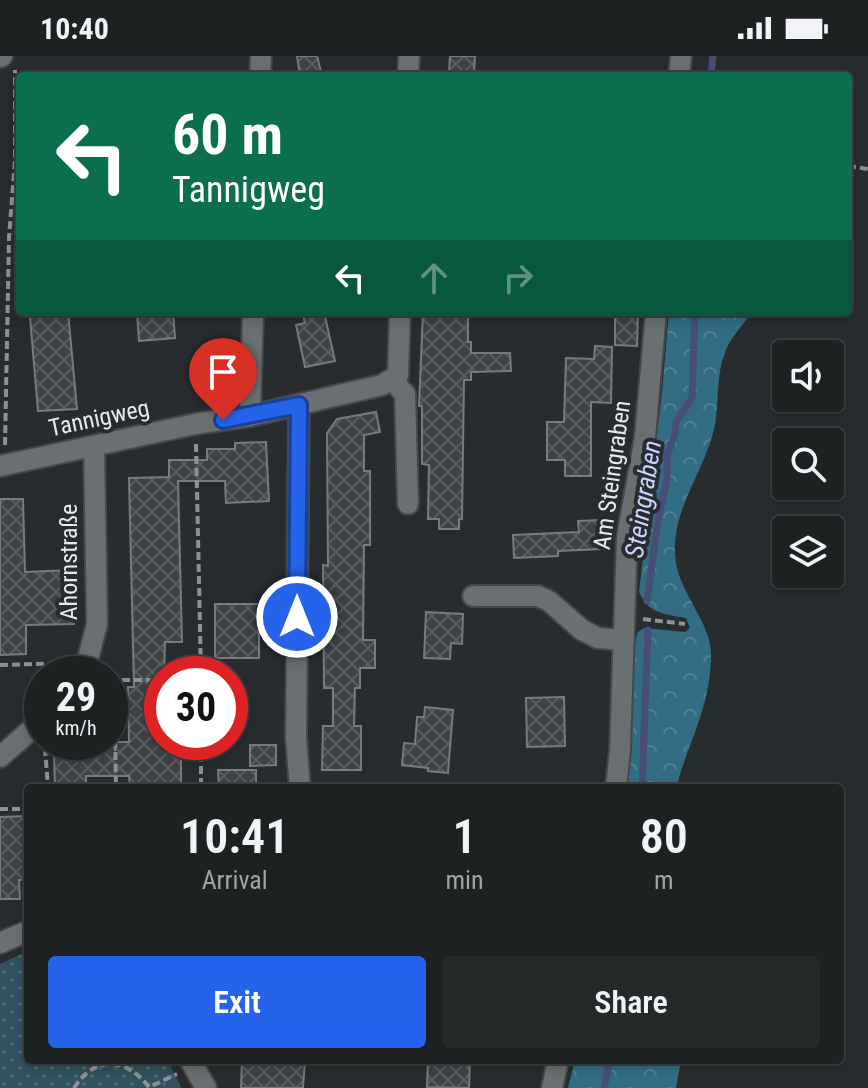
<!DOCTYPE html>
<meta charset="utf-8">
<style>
body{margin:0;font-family:"Roboto Condensed",sans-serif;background:#26292a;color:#f1f3f6;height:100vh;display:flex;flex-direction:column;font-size:30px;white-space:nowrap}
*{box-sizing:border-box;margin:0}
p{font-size:26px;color:#a1a3a5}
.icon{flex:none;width:44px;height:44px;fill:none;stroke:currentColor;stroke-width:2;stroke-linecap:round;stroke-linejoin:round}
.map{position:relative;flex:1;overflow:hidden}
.side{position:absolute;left:24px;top:728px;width:820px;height:280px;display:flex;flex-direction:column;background:#1e2122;border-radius:8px;box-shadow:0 4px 12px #0003,0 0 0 2px #3c3e40}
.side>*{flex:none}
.top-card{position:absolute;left:16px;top:16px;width:836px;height:244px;border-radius:8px;box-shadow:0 4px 12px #0003,0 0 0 2px #3c3e40;background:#0b6e4f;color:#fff;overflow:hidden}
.fabs{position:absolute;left:772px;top:284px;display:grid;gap:16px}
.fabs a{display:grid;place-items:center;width:72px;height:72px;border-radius:8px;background:#1e2122;box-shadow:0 4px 12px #0003,0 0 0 2px #3c3e40;font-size:40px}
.speed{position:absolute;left:24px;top:600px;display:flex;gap:16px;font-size:40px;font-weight:700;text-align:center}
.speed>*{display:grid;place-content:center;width:104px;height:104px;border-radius:50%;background:#1e2122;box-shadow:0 4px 12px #0003,0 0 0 2px #3c3e40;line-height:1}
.speed small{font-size:20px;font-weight:400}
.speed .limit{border:12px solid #d22;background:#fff;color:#111}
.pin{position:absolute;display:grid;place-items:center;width:68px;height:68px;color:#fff;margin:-82px -34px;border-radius:50% 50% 50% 0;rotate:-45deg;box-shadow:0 0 8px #0007}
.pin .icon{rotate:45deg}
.me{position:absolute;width:88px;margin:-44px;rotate:0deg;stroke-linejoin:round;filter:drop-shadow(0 0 6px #0008)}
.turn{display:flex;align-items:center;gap:28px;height:168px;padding:0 24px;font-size:36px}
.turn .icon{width:104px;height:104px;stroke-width:2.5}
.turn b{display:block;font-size:56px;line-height:68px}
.lanes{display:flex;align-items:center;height:76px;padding:0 24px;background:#0003;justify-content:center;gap:40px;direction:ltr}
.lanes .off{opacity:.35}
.eta{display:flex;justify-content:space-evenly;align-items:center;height:136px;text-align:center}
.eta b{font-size:48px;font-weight:600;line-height:56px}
.action{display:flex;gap:16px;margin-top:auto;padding:16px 24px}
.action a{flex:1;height:92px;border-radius:8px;background:#2563eb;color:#fff;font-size:32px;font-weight:600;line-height:92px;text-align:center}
.action a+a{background:#26292a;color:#f1f3f6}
.status{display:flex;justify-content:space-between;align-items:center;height:56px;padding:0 40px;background:#1e2122;direction:ltr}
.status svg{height:22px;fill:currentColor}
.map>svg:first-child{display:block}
.green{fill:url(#green-dots)}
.forest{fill:url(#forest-crowns)}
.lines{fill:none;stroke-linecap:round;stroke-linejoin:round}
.stream{stroke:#464e78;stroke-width:7}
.building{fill:url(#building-cross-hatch);stroke:#777b7e;stroke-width:2}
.minor-casing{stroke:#444849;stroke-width:24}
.path{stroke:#8d9192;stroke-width:4;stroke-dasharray:8 4;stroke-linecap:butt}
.minor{stroke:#6a6f71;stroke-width:20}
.route-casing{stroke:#184099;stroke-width:20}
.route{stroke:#2563eb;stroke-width:14}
.labels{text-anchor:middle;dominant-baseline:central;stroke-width:8;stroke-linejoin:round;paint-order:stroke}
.street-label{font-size:24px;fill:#e7eaeb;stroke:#282c2e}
.water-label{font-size:26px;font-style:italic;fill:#c8d2fc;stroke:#282c2e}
</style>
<div class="status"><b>10:40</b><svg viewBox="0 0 49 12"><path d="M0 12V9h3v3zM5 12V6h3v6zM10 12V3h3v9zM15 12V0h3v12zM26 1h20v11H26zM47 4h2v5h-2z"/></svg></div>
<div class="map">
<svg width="868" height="1032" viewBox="0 0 868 1032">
<defs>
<pattern id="green-dots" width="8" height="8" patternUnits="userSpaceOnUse" patternTransform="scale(2)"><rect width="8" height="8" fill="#31515e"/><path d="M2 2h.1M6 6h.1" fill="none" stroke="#4f6a75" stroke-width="1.8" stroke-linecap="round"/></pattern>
<pattern id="forest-crowns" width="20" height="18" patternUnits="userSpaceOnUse" patternTransform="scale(2)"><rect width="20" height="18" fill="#326d83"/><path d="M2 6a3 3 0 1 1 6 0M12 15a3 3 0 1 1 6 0" fill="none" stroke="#508295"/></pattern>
<pattern id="building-cross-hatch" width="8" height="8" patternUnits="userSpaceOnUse" patternTransform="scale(2)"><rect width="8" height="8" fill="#3e4245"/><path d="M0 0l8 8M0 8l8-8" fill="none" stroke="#5a5d60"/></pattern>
</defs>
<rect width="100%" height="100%" fill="#282c2e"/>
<polygon class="green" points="28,895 28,1004 168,1004 181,1032 0,1032 0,908"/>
<g class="forest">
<path d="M669,256H752C743,269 730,282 725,296C716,319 719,345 715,369C705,417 668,456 676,507C681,538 711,568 711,598C711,650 689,684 676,732H625L635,585L638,576L644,572L685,576L690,572L686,562C664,558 649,558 639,536L662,336Z"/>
<polygon points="575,1004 681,1004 676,1032 568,1032"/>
</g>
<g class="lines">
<g class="stream">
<polyline points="711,20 713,0"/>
<polyline points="647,545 658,464 667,423 667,399 675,378 676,366 692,342 695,256"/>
<polyline points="642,732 648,574"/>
<polyline points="604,1032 610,1004"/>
</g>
</g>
<g class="building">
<polygon points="297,0 317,0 322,20 300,20"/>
<polygon points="450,0 475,0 474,18 449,16"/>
<polygon points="35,256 68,256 77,353 38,355 30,261 36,261"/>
<polygon points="137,256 173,256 175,282 139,285"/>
<polygon points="302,256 324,256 335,305 305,311 296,269 305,267"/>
<polygon points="423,256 468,256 468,286 471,286 471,297 510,297 511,315 471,316 471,324 464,324 462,463 459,463 459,473 439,473 439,463 428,463 429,409 422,408 422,350 419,350"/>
<polygon points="615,256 638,256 637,290 615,289"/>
<polygon points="595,290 612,291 611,347 591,346 591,420 565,420 565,404 547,404 547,366 564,366 566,302 594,303"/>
<polygon points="376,356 380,376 364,379 364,415 370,415 370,489 364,489 363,584 375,584 375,612 360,612 360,632 355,632 354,670 361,670 361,714 322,714 323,670 333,670 333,632 324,632 323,509 328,510 327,377 337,363"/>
<polygon points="266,386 269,445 226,447 225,425 178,425 182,586 165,586 162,686 181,686 181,732 130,732 129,720 86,720 86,732 55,732 54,698 91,698 91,686 129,686 128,631 134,631 129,422 169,421 169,404 207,404 207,393 235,393 235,387"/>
<polygon points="0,443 23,443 25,516 73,514 74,568 26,569 26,598 0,599"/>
<polygon points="600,464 602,493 558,495 558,500 514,502 513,479 579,476 578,465"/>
<rect x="215" y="548" width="44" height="54"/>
<polygon points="426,556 463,558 462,588 451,587 450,603 424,602"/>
<polygon points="564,641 565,690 527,691 526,642"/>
<polygon points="425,651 453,654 448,717 428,715 428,712 402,709 404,687 415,688 417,661 424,661"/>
<polygon points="250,689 276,689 276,709 250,710"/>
<polygon points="218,714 256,714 256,732 219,732"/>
<polygon points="28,760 28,824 19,824 20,843 0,843 0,761"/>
<polygon points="242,1004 305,1004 303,1032 241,1032"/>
<polygon points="428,1004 470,1004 469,1032 427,1031"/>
</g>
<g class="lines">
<defs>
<g id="minor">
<polyline points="0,1 2,0"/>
<polyline points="260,20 261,0"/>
<polyline points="408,20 409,0"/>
<polyline points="679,20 681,0"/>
<polyline points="392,324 405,338 408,448"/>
<polyline points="299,349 296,682 300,732"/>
<polyline points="250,360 253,256"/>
<polyline points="0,410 195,368 250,360 382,329 398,319 400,256"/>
<polyline points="473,540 538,540 549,545 582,574 598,582 624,584"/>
<polyline points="81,618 87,607 97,568 94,391"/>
<polyline points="0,701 42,664"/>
<polyline points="616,732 620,694 627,481 645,381 656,256"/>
<polyline points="0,887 28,875"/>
<polyline points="190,1004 206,1032"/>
<polyline points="552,1032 558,1004"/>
</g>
</defs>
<use href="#minor" class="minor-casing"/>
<g class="path">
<polyline points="848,110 868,113"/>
<polyline points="196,388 201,618"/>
<polyline points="5,389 9,182 15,104 15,14"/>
<polyline points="643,563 685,568"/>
<polyline points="0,609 66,607"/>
<polyline points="110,624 162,624"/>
<polyline points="114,624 116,732"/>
<polyline points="201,686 201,732"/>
<polyline points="42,692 116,693"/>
<polyline points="45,692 48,732"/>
<polyline points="0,753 28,753"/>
<path d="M74,1032C96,998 126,1002 149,1031L177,1018"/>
</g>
<use href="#minor" class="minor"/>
</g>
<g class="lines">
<defs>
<polyline id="route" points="223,364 299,349 297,561"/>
</defs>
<use href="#route" class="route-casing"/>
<use href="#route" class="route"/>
</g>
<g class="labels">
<g class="street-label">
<text transform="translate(99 362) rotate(-12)">Tannigweg</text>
<text transform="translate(612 419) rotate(-82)">Am Steingraben</text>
<text transform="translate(69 506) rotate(-90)">Ahornstraße</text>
</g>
<g class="water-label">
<text transform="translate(643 443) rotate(-81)">Steingraben</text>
</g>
</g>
</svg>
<div class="fabs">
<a><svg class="icon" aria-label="sound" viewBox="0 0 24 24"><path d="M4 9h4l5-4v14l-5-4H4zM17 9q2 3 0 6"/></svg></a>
<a><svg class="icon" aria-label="search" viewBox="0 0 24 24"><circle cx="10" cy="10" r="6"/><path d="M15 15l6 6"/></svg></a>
<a><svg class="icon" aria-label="layers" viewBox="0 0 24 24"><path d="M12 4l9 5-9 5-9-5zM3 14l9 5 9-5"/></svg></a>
</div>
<div class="speed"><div>29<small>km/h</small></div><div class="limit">30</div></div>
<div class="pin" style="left:223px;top:364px;background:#d93025"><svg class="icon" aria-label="arrive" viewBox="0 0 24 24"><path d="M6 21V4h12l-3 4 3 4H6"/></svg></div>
<svg class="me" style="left:297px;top:561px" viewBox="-20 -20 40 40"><circle r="17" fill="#2563eb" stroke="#fff" stroke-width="3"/><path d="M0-11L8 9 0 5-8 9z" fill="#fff"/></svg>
<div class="top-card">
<div class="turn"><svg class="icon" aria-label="left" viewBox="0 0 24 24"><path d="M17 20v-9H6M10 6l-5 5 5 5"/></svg><div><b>60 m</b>Tannigweg</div></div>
<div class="lanes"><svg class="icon" aria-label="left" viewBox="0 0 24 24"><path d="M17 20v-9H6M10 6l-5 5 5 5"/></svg><svg class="icon off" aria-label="ahead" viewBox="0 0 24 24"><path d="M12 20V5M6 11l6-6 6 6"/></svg><svg class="icon off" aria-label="right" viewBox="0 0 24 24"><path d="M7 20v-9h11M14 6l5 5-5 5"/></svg></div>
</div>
<section class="side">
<div class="eta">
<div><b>10:41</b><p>Arrival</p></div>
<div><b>1</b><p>min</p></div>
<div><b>80</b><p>m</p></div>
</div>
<div class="action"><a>Exit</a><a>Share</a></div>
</section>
</div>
